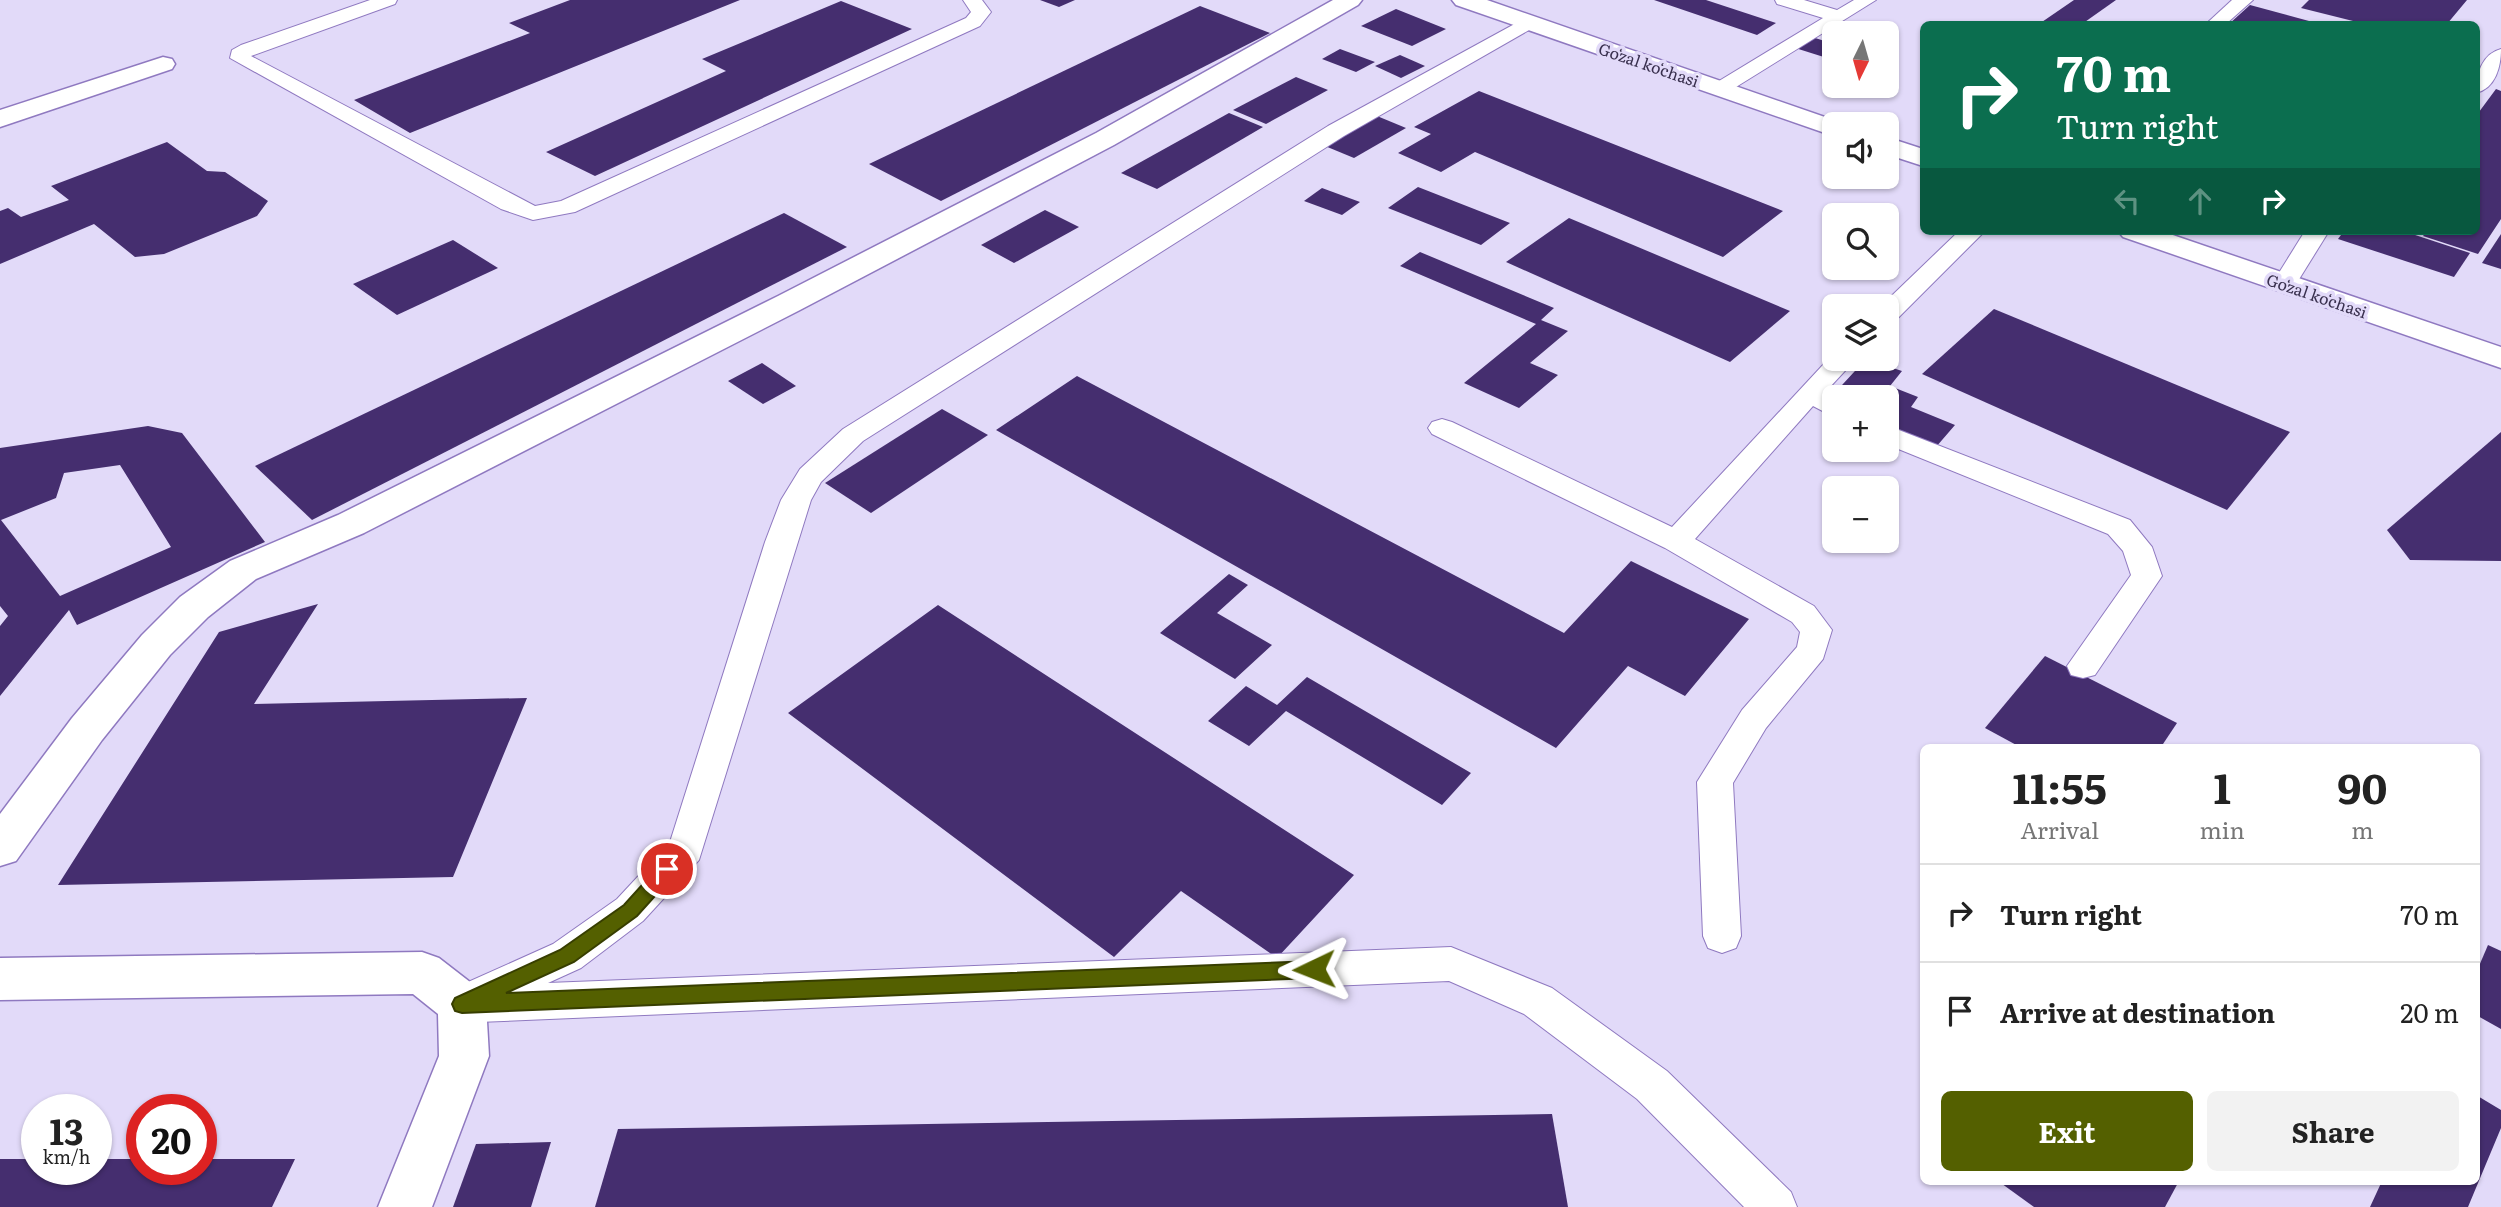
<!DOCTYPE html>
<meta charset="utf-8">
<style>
body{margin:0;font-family:Literata,serif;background:#f2f2f2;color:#222;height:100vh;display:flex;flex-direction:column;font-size:26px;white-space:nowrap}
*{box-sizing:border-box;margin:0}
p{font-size:23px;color:#767676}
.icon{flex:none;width:38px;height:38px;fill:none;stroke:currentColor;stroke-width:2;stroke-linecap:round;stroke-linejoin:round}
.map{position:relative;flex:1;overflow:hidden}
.details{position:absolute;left:1920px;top:744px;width:560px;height:441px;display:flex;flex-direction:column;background:#fff;border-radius:10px;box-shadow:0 2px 5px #0004}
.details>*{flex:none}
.top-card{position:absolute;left:1920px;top:21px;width:560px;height:214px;border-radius:10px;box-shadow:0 2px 5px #0004;background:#0b6e4f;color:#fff;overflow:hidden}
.needle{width:46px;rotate:185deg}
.fabs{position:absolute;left:1822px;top:21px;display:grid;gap:14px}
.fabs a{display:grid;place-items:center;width:77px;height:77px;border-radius:10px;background:#fff;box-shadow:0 2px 5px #0004;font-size:35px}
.speed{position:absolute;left:21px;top:1094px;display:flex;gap:14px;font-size:35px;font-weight:700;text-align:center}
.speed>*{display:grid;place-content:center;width:91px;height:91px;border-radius:50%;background:#fff;box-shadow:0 2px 5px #0004;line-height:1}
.speed small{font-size:18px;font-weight:400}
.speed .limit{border:10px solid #d22;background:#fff;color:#111}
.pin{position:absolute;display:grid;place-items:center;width:60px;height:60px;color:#fff;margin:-30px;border:4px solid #fff;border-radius:50%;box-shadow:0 2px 7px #0007}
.me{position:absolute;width:77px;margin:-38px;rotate:268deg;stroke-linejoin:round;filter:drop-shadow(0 0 5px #0008)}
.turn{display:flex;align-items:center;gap:24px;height:147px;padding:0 21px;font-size:32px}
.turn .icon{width:91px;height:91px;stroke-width:2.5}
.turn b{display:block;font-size:49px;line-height:60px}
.lanes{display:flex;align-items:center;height:66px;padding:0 21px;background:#0003;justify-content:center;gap:35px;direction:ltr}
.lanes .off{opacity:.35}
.eta{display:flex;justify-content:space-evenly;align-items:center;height:119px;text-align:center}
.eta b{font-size:42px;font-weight:700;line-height:49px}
.button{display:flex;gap:14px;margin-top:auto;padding:14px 21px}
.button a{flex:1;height:80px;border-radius:10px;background:#546000;color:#fff;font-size:28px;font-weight:700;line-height:80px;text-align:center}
.button a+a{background:#f2f2f2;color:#222}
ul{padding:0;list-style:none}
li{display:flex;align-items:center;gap:21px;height:98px;padding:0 21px;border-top:2px solid #e0e0e0}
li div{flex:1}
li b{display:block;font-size:26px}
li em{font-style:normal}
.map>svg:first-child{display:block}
.building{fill:#452e6f;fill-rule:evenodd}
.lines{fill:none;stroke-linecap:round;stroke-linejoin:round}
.service-casing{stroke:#8f79c0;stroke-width:2}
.minor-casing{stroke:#8f79c0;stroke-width:3}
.tertiary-casing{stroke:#8f79c0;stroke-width:3}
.service{fill:#fff;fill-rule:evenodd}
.minor{fill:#fff;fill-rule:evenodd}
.tertiary{fill:#fff;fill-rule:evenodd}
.route{fill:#546000;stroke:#373e00;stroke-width:2}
.labels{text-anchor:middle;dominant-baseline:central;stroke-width:7;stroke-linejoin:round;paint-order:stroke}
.far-street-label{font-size:16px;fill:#39304e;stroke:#e2daf9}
</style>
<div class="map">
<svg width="2501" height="1207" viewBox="0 0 2501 1207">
<rect width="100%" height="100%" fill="#e2daf9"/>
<g class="building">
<polygon points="570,0 740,0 410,133 354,100 530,33 509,23"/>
<polygon points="1040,0 1075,0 1059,7"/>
<polygon points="1654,0 1706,0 1776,23 1757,35"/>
<polygon points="2074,0 2116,0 2082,24 2039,24"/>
<polygon points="2309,0 2467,0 2447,24 2350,24 2353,21 2301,8"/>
<polygon points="841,1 912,29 595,176 546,152 726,71 702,59"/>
<polygon points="2250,5 2320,24 2229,24"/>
<polygon points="1200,6 1270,33 941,201 869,164"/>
<polygon points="1396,9 1446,29 1412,46 1361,26"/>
<polygon points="1809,36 1834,44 1834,54 1827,58 1792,47"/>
<polygon points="1340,49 1375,62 1356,72 1322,59"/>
<polygon points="1400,55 1425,66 1401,78 1375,66"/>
<polygon points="1296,77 1328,90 1266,124 1233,110"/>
<polygon points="2496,89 2501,91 2501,219 2478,254 2423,236 2427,231 2476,231 2476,116"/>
<polygon points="1479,91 1783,211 1723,257 1475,152 1441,172 1398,153 1431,134 1414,127"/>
<polygon points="1229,113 1263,127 1157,189 1121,173"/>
<polygon points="1377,116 1406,128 1354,158 1325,146"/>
<polygon points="167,142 207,171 225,172 268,201 257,216 164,254 135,257 94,224 0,264 0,211 8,208 21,217 69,200 51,186"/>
<polygon points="1418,187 1510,223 1481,245 1388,208"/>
<polygon points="1322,188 1360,202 1342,215 1304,201"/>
<polygon points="1045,210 1079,227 1014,263 981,245"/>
<polygon points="784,213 847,247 312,520 255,466"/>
<polygon points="1569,218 1790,311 1730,362 1506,262"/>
<polygon points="2344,231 2403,231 2470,253 2454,277 2338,239"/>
<polygon points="2501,234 2501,269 2482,263"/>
<polygon points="453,240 498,268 397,315 353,284"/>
<polygon points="1420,252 1554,308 1541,320 1568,331 1530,363 1558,375 1519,408 1464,383 1536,324 1400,266"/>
<polygon points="1994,309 2290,432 2227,510 1922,374"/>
<polygon points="1866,359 1902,371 1890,386 1918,397 1911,407 1955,425 1936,447 1892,429 1897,423 1886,419 1886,397 1831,397"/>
<polygon points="762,363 796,386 763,404 728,381"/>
<polygon points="1077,376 1564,633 1631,561 1749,619 1685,696 1628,666 1556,748 996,430"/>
<polygon points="942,409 988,435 871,513 825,483"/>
<path d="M148,426L182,433L265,542L77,625L69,610L0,696V626L8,616L0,606V448ZM120,465L171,547L60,596L1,520L56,498L64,473Z"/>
<polygon points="2501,432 2501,561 2410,560 2387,530"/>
<polygon points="1229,574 1248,585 1217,613 1272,645 1235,679 1160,633"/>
<polygon points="318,604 254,704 527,698 453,877 58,885 219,632"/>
<polygon points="938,605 1354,875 1277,958 1181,891 1114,957 788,713"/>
<polygon points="2045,656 2177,723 2161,747 2020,747 1985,728"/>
<polygon points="1307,677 1471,773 1442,805 1286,711 1249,746 1208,721 1246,686 1277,705"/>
<polygon points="2488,945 2501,951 2501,1029 2476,1015 2476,973"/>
<polygon points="2476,1095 2501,1110 2501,1128 2468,1207 2370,1207 2382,1181 2476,1181"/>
<polygon points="1552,1114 1568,1207 595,1207 618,1129"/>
<polygon points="551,1142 531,1207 453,1207 476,1144"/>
<polygon points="0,1159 37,1159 37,1169 96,1169 96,1159 142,1159 142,1169 201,1169 201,1159 295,1159 272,1207 0,1207"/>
<polygon points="1998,1181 2179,1181 2165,1207 2034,1207"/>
</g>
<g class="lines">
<defs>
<g id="service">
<polygon points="370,0 397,0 395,4 251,56 535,206 561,201 966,18 971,12 963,0 982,0 991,12 980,26 575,212 533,220 501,209 230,58 232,50 241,45"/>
<polygon points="1775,0 1804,0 1837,10 1854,0 1876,0 1728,92 1714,92 1711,88 1714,84 1823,18 1777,4"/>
<polygon points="2232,0 2253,0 2226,24 2206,24"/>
<polygon points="1529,16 1536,18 1539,22 1536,26 1344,136 863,441 821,482 811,500 699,860 643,921 581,968 548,983 1451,947 1552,988 1667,1071 1791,1192 1797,1207 1744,1207 1637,1099 1524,1014 1449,981 478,1022 470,1019 462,1022 448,1017 442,1004 448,991 553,944 617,899 670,842 765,542 781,500 800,469 843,429 1328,126"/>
<path d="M2501,49C2501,66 2496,88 2476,93C2476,76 2481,54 2501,49Z"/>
<polygon points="1959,231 1985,231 1895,321 1886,324 1886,306 1881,306"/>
<polygon points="2305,231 2329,231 2293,289 2275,289 2272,284"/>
<polygon points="1834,353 1834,359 1856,359 1830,387 1836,397 1834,417 1813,406 1695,539 1814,606 1832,630 1823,659 1766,728 1733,783 1741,936 1736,948 1722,953 1708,948 1703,936 1697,782 1742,710 1797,647 1800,632 1792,622 1665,548 1432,434 1428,428 1432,422 1442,419 1452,422 1672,527"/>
<polygon points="1886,425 2130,520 2152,547 2162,576 2095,675 2083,678 2071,675 2067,666 2131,575 2123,551 2108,534 1886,444"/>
</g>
<g id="minor">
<polygon points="1333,0 1362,0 1358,5 1114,145 800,310 364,533 256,579 208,617 170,655 102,740 16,861 0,866 0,814 72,718 142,635 180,597 230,561 338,515 778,296 1096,133"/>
<polygon points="163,57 172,59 175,64 172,69 0,127 0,110"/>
<polygon points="422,952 439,958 479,989 486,1004 489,1056 432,1207 378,1207 439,1056 438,1014 413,994 0,1000 0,958"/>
</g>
<g id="tertiary">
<polygon points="1452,0 1487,0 1845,124 1834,124 1834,135 1825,133 1456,5"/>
<polygon points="1886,137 1923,149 1923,166 1886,154"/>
<polygon points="2118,231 2161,231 2501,347 2501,368 2123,237"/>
</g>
</defs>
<use href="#service" class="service-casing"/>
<use href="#minor" class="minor-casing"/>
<use href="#tertiary" class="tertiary-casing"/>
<use href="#service" class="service"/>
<use href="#minor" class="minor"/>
<use href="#tertiary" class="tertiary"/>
</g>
<polygon class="route" points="667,861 674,864 677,869 674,875 637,916 574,962 506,993 1314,961 1321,963 1324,969 1321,975 1314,978 462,1013 455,1011 452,1004 455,998 560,950 624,905 661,864"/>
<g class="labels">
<g class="far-street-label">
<text transform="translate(1649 64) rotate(19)">Goʻzal koʻchasi</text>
<text transform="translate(2317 295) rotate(19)">Goʻzal koʻchasi</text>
</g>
</g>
</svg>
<div class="fabs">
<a><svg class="needle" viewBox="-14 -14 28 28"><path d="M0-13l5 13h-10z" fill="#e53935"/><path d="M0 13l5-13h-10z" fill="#767676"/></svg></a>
<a><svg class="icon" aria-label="sound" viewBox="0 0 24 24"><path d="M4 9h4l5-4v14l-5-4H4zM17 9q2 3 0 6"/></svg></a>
<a><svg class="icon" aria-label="search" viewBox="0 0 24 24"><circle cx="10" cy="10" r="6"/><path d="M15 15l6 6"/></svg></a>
<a><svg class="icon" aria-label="layers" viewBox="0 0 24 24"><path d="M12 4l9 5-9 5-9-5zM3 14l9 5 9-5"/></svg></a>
<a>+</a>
<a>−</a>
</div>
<div class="speed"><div>13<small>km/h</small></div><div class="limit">20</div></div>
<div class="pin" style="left:667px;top:869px;background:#d93025"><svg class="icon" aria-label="arrive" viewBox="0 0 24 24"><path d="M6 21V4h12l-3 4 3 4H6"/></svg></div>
<svg class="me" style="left:1314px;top:969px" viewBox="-20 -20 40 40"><path d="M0-17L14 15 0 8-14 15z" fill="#546000" stroke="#fff" stroke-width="4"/></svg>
<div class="top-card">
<div class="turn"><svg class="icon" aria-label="right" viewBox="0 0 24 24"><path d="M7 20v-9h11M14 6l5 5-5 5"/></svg><div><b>70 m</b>Turn right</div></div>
<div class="lanes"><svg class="icon off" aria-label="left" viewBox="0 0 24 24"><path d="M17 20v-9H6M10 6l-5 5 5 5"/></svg><svg class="icon off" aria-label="ahead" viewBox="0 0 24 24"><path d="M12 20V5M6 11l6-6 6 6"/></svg><svg class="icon" aria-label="right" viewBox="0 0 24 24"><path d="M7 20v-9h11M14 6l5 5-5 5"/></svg></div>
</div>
<section class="details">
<div class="eta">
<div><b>11:55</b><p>Arrival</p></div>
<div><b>1</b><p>min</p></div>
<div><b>90</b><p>m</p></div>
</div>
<ul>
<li><svg class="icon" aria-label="right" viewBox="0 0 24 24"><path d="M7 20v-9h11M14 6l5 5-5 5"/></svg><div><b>Turn right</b></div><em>70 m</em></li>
<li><svg class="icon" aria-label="arrive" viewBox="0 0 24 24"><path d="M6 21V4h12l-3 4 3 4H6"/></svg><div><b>Arrive at destination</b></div><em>20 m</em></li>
</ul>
<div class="button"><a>Exit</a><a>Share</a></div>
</section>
</div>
